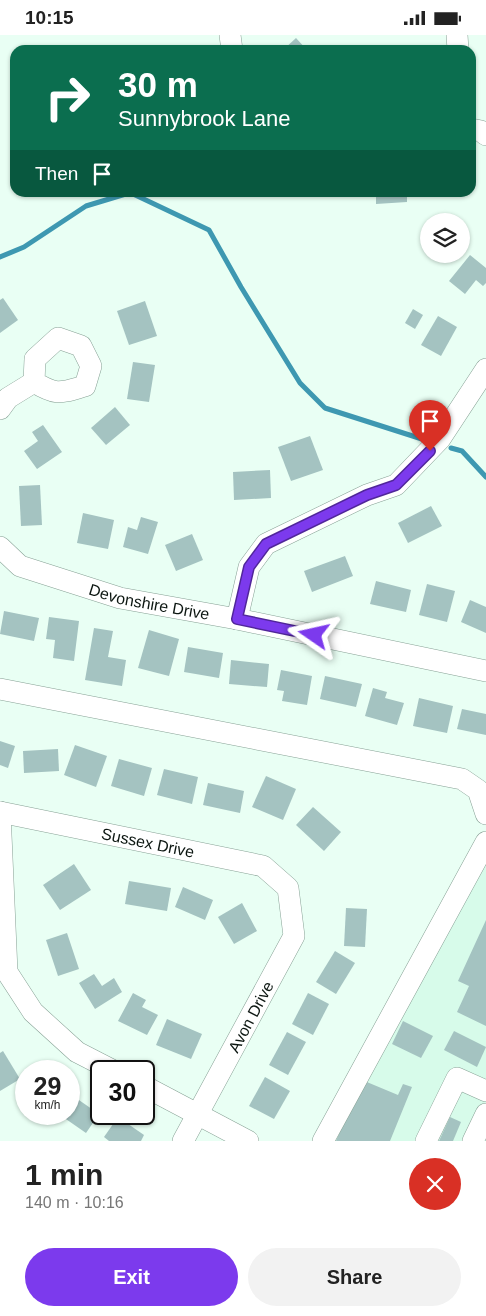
<!DOCTYPE html>
<meta charset="utf-8">
<style>
body{margin:0;font-family:Helvetica,sans-serif;background:#f2f2f2;color:#222;height:100vh;display:flex;flex-direction:column;font-size:19px;white-space:nowrap}
*{box-sizing:border-box;margin:0}
p{font-size:16px;color:#767676}
.icon{flex:none;width:28px;height:28px;fill:none;stroke:currentColor;stroke-width:2;stroke-linecap:round;stroke-linejoin:round}
.map{position:relative;height:1106px;overflow:hidden}
.sheet{display:flex;flex-direction:column;background:#fff;flex:1}
.sheet>*{flex:none}
.hud{position:absolute;left:10px;top:10px;width:466px;height:152px;border-radius:15px;box-shadow:0 1px 4px #0004;background:#0b6e4f;color:#fff;overflow:hidden}
.fabs{position:absolute;left:420px;top:178px;display:grid;gap:10px}
.fabs a{display:grid;place-items:center;width:50px;height:50px;border-radius:50%;background:#fff;box-shadow:0 1px 4px #0004;font-size:25px}
.speed{position:absolute;left:15px;top:1025px;display:flex;gap:10px;font-size:25px;font-weight:700;text-align:center}
.speed>*{display:grid;place-content:center;width:65px;height:65px;border-radius:50%;background:#fff;box-shadow:0 1px 4px #0004;line-height:1}
.speed small{font-size:12px;font-weight:400}
.speed .limit{border:2px solid #111;border-radius:8px;background:#fff;color:#111}
.pin{position:absolute;display:grid;place-items:center;width:42px;height:42px;color:#fff;margin:-51px -21px;border-radius:50% 50% 50% 0;rotate:-45deg;box-shadow:0 0 5px #0007}
.pin .icon{rotate:45deg}
.me{position:absolute;width:55px;margin:-28px;rotate:281deg;stroke-linejoin:round;filter:drop-shadow(0 0 4px #0008)}
.turn{display:flex;align-items:center;gap:18px;height:105px;padding:0 25px;font-size:22px}
.turn .icon{width:65px;height:65px;stroke-width:2.5}
.turn b{display:block;font-size:35px;line-height:42px}
.then{display:flex;align-items:center;height:48px;padding:0 25px;background:#0003;gap:10px;font-size:19px}
.round{display:grid;place-items:center;flex:none;width:52px;height:52px;border-radius:26px;background:#f2f2f2}
.summary{display:flex;align-items:center;justify-content:space-between;height:85px;padding:0 25px}
h1{font-size:30px;font-weight:700;line-height:38px}
.primary-button{display:flex;gap:10px;margin-top:auto;padding:10px 25px}
.primary-button a{flex:1;height:58px;border-radius:30px;background:#7c3aed;color:#fff;font-size:20px;font-weight:700;line-height:58px;text-align:center}
.primary-button a+a{background:#f2f2f2;color:#222}
.status{display:flex;justify-content:space-between;align-items:center;height:35px;padding:0 25px;background:#fff;direction:ltr}
.status svg{height:14px;fill:currentColor}
.map>svg:first-child{display:block}
.built{fill:#d7fbea}
.lines{fill:none;stroke-linecap:round;stroke-linejoin:round}
.stream{stroke:#3e98b1;stroke-width:5}
.building{fill:#a4c3c1}
.minor-casing{stroke:#87a195;stroke-width:22}
.minor{stroke:#fff;stroke-width:21}
.route-casing{stroke:#51269a;stroke-width:12}
.route{stroke:#7c3aed;stroke-width:9}
.labels{text-anchor:middle;dominant-baseline:central;stroke-width:4;stroke-linejoin:round;paint-order:stroke}
.street-label{font-size:16px;fill:#0c1611;stroke:#fff}
</style>
<div class="status"><b>10:15</b><svg viewBox="0 0 49 12"><path d="M0 12V9h3v3zM5 12V6h3v6zM10 12V3h3v9zM15 12V0h3v12zM26 1h20v11H26zM47 4h2v5h-2z"/></svg></div>
<div class="map">
<svg width="486" height="1106" viewBox="0 0 486 1106">
<rect width="100%" height="100%" fill="#e9fff4"/>
<polygon class="built" points="486,797 486,1106 315,1106"/>
<g class="lines">
<g class="stream">
<polyline points="131,158 209,195 241,252 300,348 325,373 422,404"/>
<polyline points="0,222 24,212 86,171 129,158"/>
<polyline points="451,413 462,416 486,442"/>
</g>
</g>
<g class="building">
<polygon points="296,3 307,15 283,15"/>
<polygon points="376,158 407,158 407,167 376,169"/>
<polygon points="415,158 454,158 454,160 416,162"/>
<polygon points="470,220 486,233 486,248 483,251 476,245 465,259 449,246"/>
<polygon points="3,263 18,285 0,298 0,265"/>
<polygon points="145,266 157,301 129,310 117,276"/>
<polygon points="413,274 423,280 415,294 405,288"/>
<polygon points="438,281 457,292 441,321 421,310"/>
<polygon points="133,327 155,330 149,367 127,364"/>
<polygon points="115,372 130,390 106,410 91,393"/>
<polygon points="43,390 62,417 37,434 24,416 38,406 32,397"/>
<polygon points="310,401 323,435 291,446 278,412"/>
<polygon points="270,435 271,463 234,465 233,437"/>
<polygon points="40,450 42,490 21,491 19,451"/>
<polygon points="431,471 442,491 408,508 398,488"/>
<polygon points="83,478 114,485 108,514 77,508"/>
<polygon points="141,482 158,487 148,519 123,512 128,492 137,495"/>
<polygon points="192,499 203,525 176,536 165,510"/>
<polygon points="345,521 353,541 312,557 304,536"/>
<polygon points="376,546 411,555 406,577 370,569"/>
<polygon points="427,549 455,556 447,587 419,580"/>
<polygon points="470,565 486,572 486,598 461,587"/>
<polygon points="4,576 39,583 34,606 0,599"/>
<polygon points="49,582 79,586 74,626 53,623 55,605 46,604"/>
<polygon points="94,593 113,596 108,622 126,625 122,651 85,645"/>
<polygon points="149,595 179,604 169,641 138,633"/>
<polygon points="188,612 223,618 219,643 184,637"/>
<polygon points="231,625 269,629 267,652 229,649"/>
<polygon points="281,635 312,641 307,670 282,666 284,656 277,655"/>
<polygon points="325,641 362,649 356,672 320,664"/>
<polygon points="373,653 387,657 385,663 404,668 397,690 365,681"/>
<polygon points="419,663 453,671 447,698 413,691"/>
<polygon points="462,674 486,679 486,700 457,694"/>
<polygon points="0,706 15,711 8,733 0,730"/>
<polygon points="75,710 107,721 96,752 64,740"/>
<polygon points="58,714 59,736 24,738 23,716"/>
<polygon points="119,724 152,733 144,761 111,751"/>
<polygon points="164,734 198,742 192,769 157,760"/>
<polygon points="266,741 296,754 283,785 252,772"/>
<polygon points="208,748 244,756 240,778 203,770"/>
<polygon points="313,772 341,797 324,816 296,790"/>
<polygon points="74,829 91,855 60,875 43,850"/>
<polygon points="129,846 171,853 167,876 125,869"/>
<polygon points="183,852 213,865 205,885 175,872"/>
<polygon points="242,868 257,896 234,909 218,882"/>
<polygon points="346,873 367,874 365,912 344,911"/>
<polygon points="486,885 486,991 457,977 469,951 458,946"/>
<polygon points="67,898 79,934 58,941 46,905"/>
<polygon points="335,916 355,928 336,959 316,947"/>
<polygon points="94,939 102,951 114,943 122,957 95,974 79,948"/>
<polygon points="133,958 146,965 142,972 158,980 147,1000 118,986"/>
<polygon points="308,958 329,969 313,1000 292,989"/>
<polygon points="167,984 202,999 191,1024 156,1010"/>
<polygon points="403,986 433,1001 421,1023 392,1009"/>
<polygon points="454,996 486,1012 477,1032 444,1015"/>
<polygon points="287,997 306,1007 288,1040 269,1030"/>
<polygon points="3,1016 20,1044 0,1056 0,1018"/>
<polygon points="265,1042 290,1056 274,1084 249,1071"/>
<polygon points="362,1045 398,1060 403,1049 412,1052 390,1106 336,1106"/>
<polygon points="76,1063 99,1079 86,1098 63,1082 66,1079 69,1079 69,1074"/>
<polygon points="36,1079 55,1079 54,1086 35,1082"/>
<polygon points="118,1082 144,1100 141,1106 109,1106 104,1102"/>
<polygon points="450,1082 461,1087 453,1106 439,1106"/>
</g>
<g class="lines">
<defs>
<g id="minor">
<polyline points="230,0 232,15"/>
<polyline points="457,0 458,15"/>
<polyline points="471,94 481,96 486,100"/>
<path d="M58,303L81,311L91,331L85,351C60,358 57,361 34,347L35,324Z"/>
<polyline points="0,374 8,363 34,347"/>
<path id="s1" d="M0,512L20,531L120,563L237,584L486,636"/>
<polyline points="237,584 249,532 266,509 367,460 396,450 440,404 486,334"/>
<polyline points="0,654 462,744 478,755 486,779"/>
<path id="s2" d="M0,777L263,831L288,853L294,901L183,1106"/>
<polyline points="0,777 7,937 33,977 77,1017 114,1036"/>
<polyline points="144,1051 248,1106"/>
<polyline points="323,1106 486,807"/>
<polyline points="426,1106 457,1043 486,1056"/>
<polyline points="473,1106 486,1079"/>
</g>
</defs>
<use href="#minor" class="minor-casing"/>
<use href="#minor" class="minor"/>
</g>
<g class="lines">
<defs>
<polyline id="route" points="314,600 237,584 249,532 266,509 367,460 396,450 430,416"/>
</defs>
<use href="#route" class="route-casing"/>
<use href="#route" class="route"/>
</g>
<g class="labels">
<g class="street-label">
<text stroke="none"><textPath href="#s1" startOffset="162">Devonshire Drive</textPath></text>
<text stroke="none"><textPath href="#s2" startOffset="151">Sussex Drive</textPath></text>
<text transform="translate(251 982) rotate(-62)">Avon Drive</text>
</g>
</g>
</svg>
<div class="fabs">
<a><svg class="icon" aria-label="layers" viewBox="0 0 24 24"><path d="M12 4l9 5-9 5-9-5zM3 14l9 5 9-5"/></svg></a>
</div>
<div class="speed"><div>29<small>km/h</small></div><div class="limit">30</div></div>
<div class="pin" style="left:430px;top:416px;background:#d93025"><svg class="icon" aria-label="arrive" viewBox="0 0 24 24"><path d="M6 21V4h12l-3 4 3 4H6"/></svg></div>
<svg class="me" style="left:314px;top:600px" viewBox="-20 -20 40 40"><path d="M0-17L14 15 0 8-14 15z" fill="#7c3aed" stroke="#fff" stroke-width="4"/></svg>
<div class="hud">
<div class="turn"><svg class="icon" aria-label="right" viewBox="0 0 24 24"><path d="M7 20v-9h11M14 6l5 5-5 5"/></svg><div><b>30 m</b>Sunnybrook Lane</div></div>
<div class="then">Then<svg class="icon" aria-label="arrive" viewBox="0 0 24 24"><path d="M6 21V4h12l-3 4 3 4H6"/></svg></div>
</div>
</div>
<section class="sheet">
<div class="summary"><div><h1>1 min</h1><p>140 m · 10:16</p></div><a class="round" style="background:#d93025;color:#fff"><svg class="icon" aria-label="close" viewBox="0 0 24 24"><path d="M6 6l12 12M18 6L6 18"/></svg></a></div>
<div class="primary-button"><a>Exit</a><a>Share</a></div>
</section>
